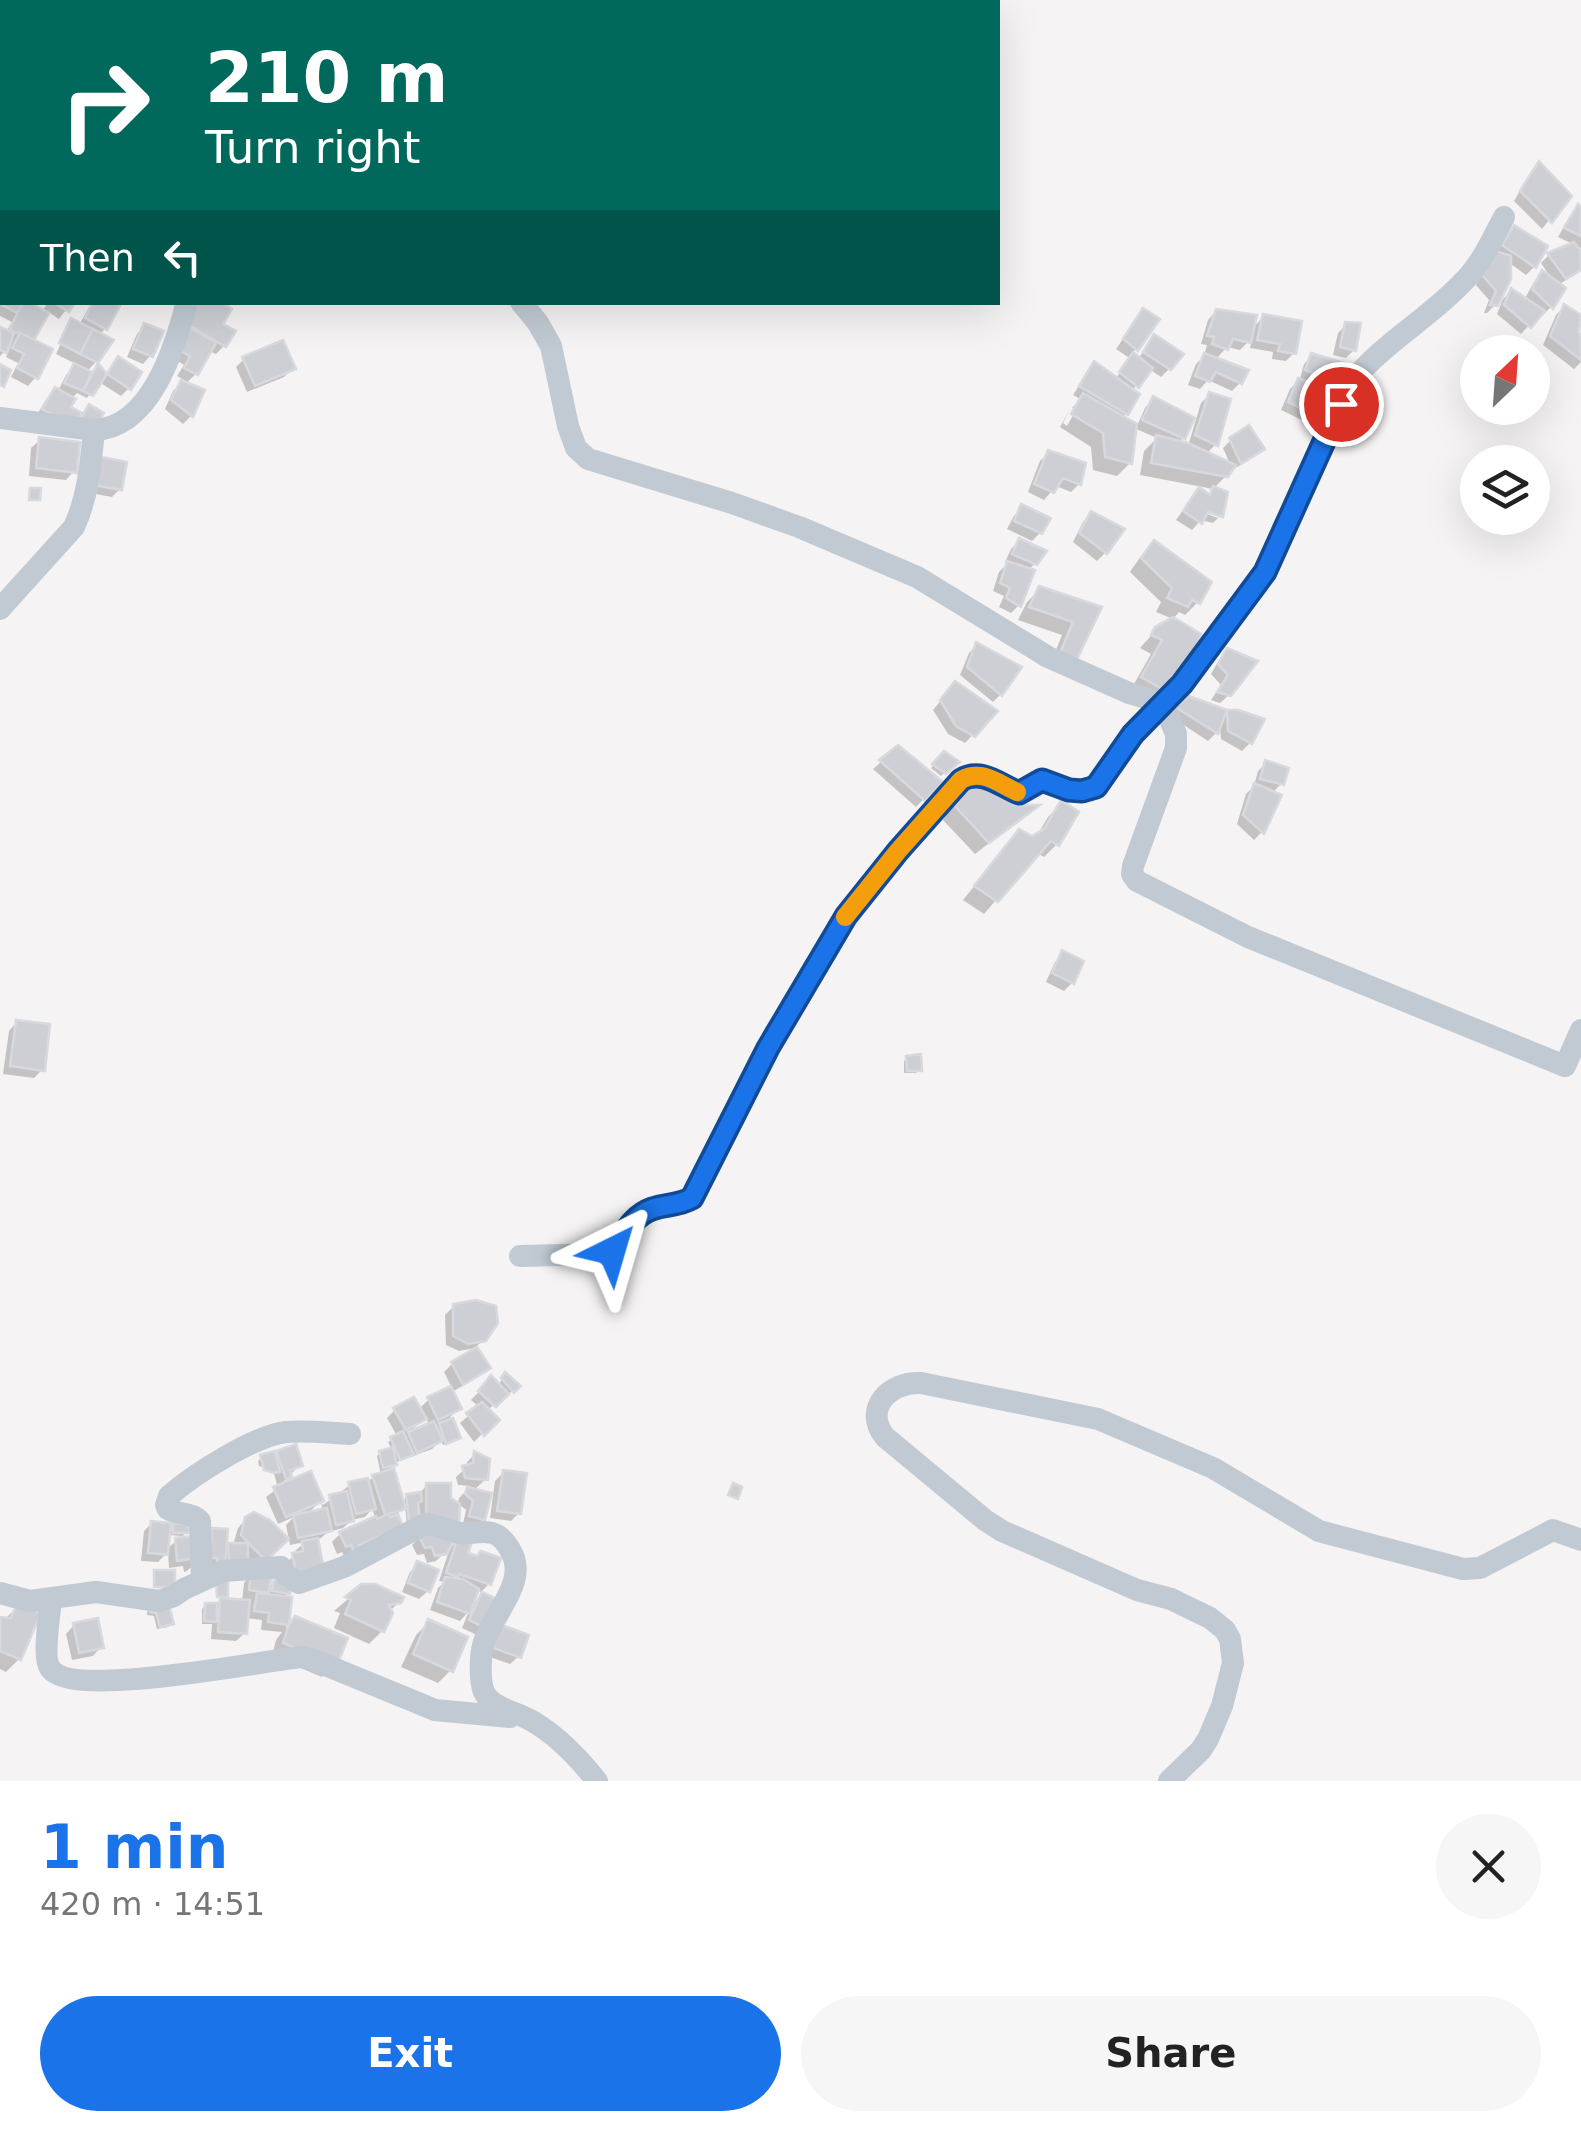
<!DOCTYPE html>
<meta charset="utf-8">
<style>
body{margin:0;font-family:"DejaVu Sans",sans-serif;background:#f6f6f6;color:#222;height:100vh;display:flex;flex-direction:column;font-size:38px;white-space:nowrap}
*{box-sizing:border-box;margin:0}
p{font-size:32px;color:#767676}
.icon{flex:none;width:55px;height:55px;fill:none;stroke:currentColor;stroke-width:2;stroke-linecap:round;stroke-linejoin:round}
.map{position:relative;height:1781px;overflow:hidden}
.sheet{display:flex;flex-direction:column;background:#fff;flex:1}
.sheet>*{flex:none}
.guide{position:absolute;left:0px;top:0px;width:1000px;height:305px;box-shadow:0 10px 40px #0002;background:#00695c;color:#fff;overflow:hidden}
.needle{width:65px;rotate:25deg}
.tools{position:absolute;left:1460px;top:335px;display:grid;gap:20px}
.tools a{display:grid;place-items:center;width:90px;height:90px;border-radius:50%;background:#fff;box-shadow:0 10px 40px #0002;font-size:50px}
.pin{position:absolute;display:grid;place-items:center;width:85px;height:85px;color:#fff;margin:-42px;border:5px solid #fff;border-radius:50%;box-shadow:0 2px 10px #0007}
.me{position:absolute;width:110px;margin:-55px;rotate:40deg;stroke-linejoin:round;filter:drop-shadow(0 0 8px #0008)}
.turn{display:flex;align-items:center;gap:35px;height:210px;padding:0 40px;font-size:45px}
.turn .icon{width:130px;height:130px;stroke-width:2.5}
.turn b{display:block;font-size:70px;line-height:85px}
.then{display:flex;align-items:center;height:95px;padding:0 40px;background:#0003;gap:20px;font-size:38px}
.round{display:grid;place-items:center;flex:none;width:105px;height:105px;border-radius:52px;background:#f6f6f6}
.headline{display:flex;align-items:center;justify-content:space-between;height:170px;padding:0 40px}
h1{font-size:60px;font-weight:700;line-height:75px;color:#1a73e8}
.primary-button{display:flex;gap:20px;margin-top:auto;padding:20px 40px}
.primary-button a{flex:1;height:115px;border-radius:60px;background:#1a73e8;color:#fff;font-size:40px;font-weight:700;line-height:115px;text-align:center}
.primary-button a+a{background:#f6f6f6;color:#222}
.map>svg:first-child{display:block}
.shadow{fill:#0003;fill-rule:evenodd}
.building{fill:#cdcfd5;stroke:#d7d9de;stroke-width:2.5}
.lines{fill:none;stroke-linecap:round;stroke-linejoin:round}
.street{stroke:#c1cad2;stroke-width:22}
.route-casing{stroke:#114b97;stroke-width:25}
.route{stroke:#1a73e8;stroke-width:18}
.slow{stroke:#f59e0b;stroke-width:18}
</style>
<div class="map">
<svg width="1581" height="1781" viewBox="0 0 1581 1781">
<rect width="100%" height="100%" fill="#f5f3f3"/>
<g class="shadow">
<polygon points="14,0 70,0 71,2 13,2"/>
<polygon points="97,0 126,0 125,2 96,2"/>
<polygon points="164,0 248,0 252,2 168,2"/>
<polygon points="2,70 2,118 0,123 0,73"/>
<polygon points="0,128 2,129 2,167 0,165"/>
<polygon points="1539,164 1568,196 1542,229 1514,201 1531,172"/>
<polygon points="1578,208 1581,210 1581,248 1558,237 1570,216"/>
<polygon points="2,226 2,302 35,302 31,306 42,312 48,302 72,302 59,319 47,311 31,341 36,377 28,386 11,377 18,363 6,357 10,347 0,356 0,330 6,332 12,322 0,316 0,228"/>
<polygon points="1514,229 1534,267 1526,275 1508,262 1496,304 1487,313 1484,313 1489,300 1476,285 1488,263"/>
<polygon points="1573,245 1581,255 1581,271 1558,285 1551,307 1543,315 1541,312 1521,334 1497,314 1503,299 1511,291 1524,300 1534,282 1542,274 1553,281 1541,263 1549,255"/>
<polygon points="92,302 119,302 105,329 99,335 96,362 86,372 92,375 105,376 118,359 129,388 121,396 99,382 87,398 77,393 71,399 67,408 83,416 92,428 35,418 47,398 55,390 58,391 66,375 76,364 56,354 69,327 65,327 71,321 79,325"/>
<polygon points="1564,307 1581,318 1576,332 1581,340 1581,362 1574,369 1543,345 1556,315"/>
<polygon points="228,310 220,325 224,346 216,354 209,351 196,374 185,384 201,392 191,416 183,424 165,409 173,391 184,380 177,376 184,365 173,358 178,332"/>
<polygon points="1216,311 1252,329 1263,317 1294,353 1286,361 1272,359 1273,352 1250,348 1252,338 1240,350 1227,347 1215,360 1240,383 1232,391 1208,380 1200,389 1188,385 1196,364 1207,353 1205,352 1207,345 1201,344 1208,320"/>
<polygon points="1136,320 1136,349 1131,354 1138,359 1154,337 1169,369 1161,377 1149,369 1132,391 1126,414 1122,418 1137,426 1145,408 1153,399 1183,438 1178,443 1188,446 1201,403 1210,394 1216,444 1206,454 1231,466 1223,448 1231,440 1262,449 1254,457 1232,470 1213,489 1140,475 1144,451 1157,438 1134,428 1130,463 1117,476 1093,470 1091,447 1060,427 1070,409 1063,423 1067,426 1077,408 1072,408 1080,399 1073,395 1087,373 1095,365 1115,379 1131,359 1116,349"/>
<polygon points="1346,325 1354,350 1346,358 1333,355 1338,333"/>
<polygon points="145,326 151,355 143,364 127,357 137,334"/>
<polygon points="1312,356 1331,379 1321,389 1322,418 1314,426 1281,410 1290,389 1300,379 1304,364"/>
<polygon points="244,359 293,368 284,377 247,392 236,367"/>
<polygon points="40,440 74,471 66,480 29,476 31,448"/>
<polygon points="1049,453 1079,484 1071,492 1056,486 1044,500 1028,492 1040,461"/>
<polygon points="84,466 120,489 112,497 90,493"/>
<path d="M1214,489L1221,515L1213,523L1201,520L1192,530L1176,520L1191,499L1207,496ZM1196,510L1218,512V518Z"/>
<polygon points="1022,507 1040,533 1032,541 1007,529 1014,516"/>
<polygon points="1092,514 1105,553 1097,561 1073,542 1083,522"/>
<polygon points="1020,541 1036,563 1028,570 1019,605 1011,613 999,607 1004,596 993,591 999,572 1008,563 1005,562 1011,549"/>
<polygon points="1154,543 1198,602 1185,615 1179,612 1173,619 1156,612 1161,602 1130,572 1141,556"/>
<polygon points="1040,589 1099,608 1049,667 1062,635 1018,620 1027,602"/>
<polygon points="1157,629 1192,659 1164,691 1160,690 1149,701 1130,691 1151,654 1140,648"/>
<polygon points="977,645 1001,694 993,702 960,675 969,653"/>
<polygon points="1227,651 1229,695 1220,703 1211,700 1221,685 1211,674 1219,660"/>
<polygon points="947,693 994,712 965,743 948,734 933,710"/>
<polygon points="1190,699 1227,713 1238,713 1250,743 1242,751 1221,739 1220,729 1208,741 1170,716"/>
<polygon points="944,754 956,762 941,776 931,768"/>
<polygon points="881,762 939,783 916,807 873,769"/>
<polygon points="1266,763 1282,783 1272,793 1279,796 1262,832 1254,840 1237,824 1246,794 1254,786 1258,771"/>
<polygon points="971,785 1014,807 1034,808 975,854 943,820 958,798"/>
<polygon points="1061,804 1057,844 1044,857 1037,853 984,914 963,900 1007,846 1037,836 1048,817"/>
<polygon points="1063,953 1072,983 1064,991 1046,982 1055,962"/>
<polygon points="17,1022 42,1070 34,1078 3,1074 9,1031"/>
<polygon points="907,1058 919,1070 916,1073 904,1073 904,1061"/>
<polygon points="454,1306 484,1339 475,1348 459,1351 446,1345 445,1315"/>
<path d="M452,1364L488,1368L480,1376L452,1392L459,1408L450,1417L458,1438L443,1445L441,1440L432,1449L394,1463L391,1468L402,1502L408,1496L419,1494L427,1485L445,1552L436,1561L427,1563L424,1554L417,1555L412,1545L420,1537L407,1525L405,1507L396,1515L400,1526L346,1560L342,1552L337,1554L332,1542L340,1534L376,1519L372,1509L365,1517L352,1520L343,1528L328,1532L321,1538L315,1540L313,1578L285,1564L295,1555L294,1552L305,1542L290,1545L286,1525L294,1517L278,1524L266,1497L278,1488L273,1470L259,1466L258,1461L261,1458L273,1457L277,1453L300,1465L278,1487L321,1501L307,1514L323,1511L321,1502L323,1505L350,1485L367,1483L373,1477L381,1475L377,1456L380,1453L392,1450L388,1442L397,1436L387,1418L395,1410L419,1409L429,1399L452,1388L444,1372ZM425,1417L430,1425L408,1435V1434Z"/>
<polygon points="506,1376 517,1386 509,1394 507,1392 487,1411 496,1420 474,1442 460,1423 479,1407 471,1400 491,1379 497,1385"/>
<polygon points="475,1454 486,1479 473,1491 483,1519 475,1527 463,1524 466,1510 458,1503 459,1498 471,1486 458,1485 456,1477 466,1468 467,1462"/>
<polygon points="504,1472 519,1513 511,1521 490,1518 495,1481"/>
<polygon points="246,1519 285,1539 256,1567 210,1565 204,1539 213,1531 224,1551 229,1545 233,1545 238,1528"/>
<polygon points="152,1523 167,1533 174,1526 186,1532 183,1536 167,1535 166,1550 176,1541 195,1563 187,1571 184,1572 183,1566 169,1568 168,1552 158,1562 141,1561 144,1531"/>
<polygon points="458,1540 465,1555 489,1584 481,1592 476,1590 470,1607 482,1595 479,1636 462,1628 469,1611 460,1621 430,1610 438,1588 444,1582 439,1581 450,1548"/>
<polygon points="418,1564 428,1591 419,1599 402,1592 410,1572"/>
<polygon points="252,1574 267,1589 274,1582 288,1593 282,1599 289,1600 286,1628 295,1619 335,1664 322,1677 272,1656 276,1640 282,1632 261,1630 262,1620 246,1618 245,1633 236,1641 211,1639 212,1624 202,1624 202,1609 206,1605 216,1606 221,1600 242,1602 244,1583"/>
<polygon points="362,1587 399,1602 390,1611 382,1631 369,1644 334,1628 340,1613 334,1611"/>
<polygon points="18,1606 19,1659 6,1672 0,1669 0,1619 4,1620"/>
<polygon points="150,1608 171,1623 168,1627 157,1629 154,1616 147,1615 147,1612"/>
<polygon points="429,1622 451,1670 438,1683 401,1667 416,1635"/>
<polygon points="74,1625 101,1647 93,1656 72,1660 66,1634"/>
<polygon points="488,1634 519,1656 510,1664 481,1654"/>
</g>
<g class="building">
<polygon points="207,0 253,0 257,2 211,2"/>
<polygon points="263,0 308,0 312,2 262,2"/>
<polygon points="1539,161 1572,196 1552,223 1520,191"/>
<polygon points="1578,204 1581,207 1581,236 1564,228"/>
<polygon points="1514,225 1548,246 1536,268 1502,245"/>
<polygon points="1574,242 1581,251 1581,270 1566,279 1547,253"/>
<polygon points="1495,251 1511,256 1511,279 1498,306 1490,305 1496,291 1483,276"/>
<polygon points="1542,270 1566,288 1553,309 1532,289"/>
<polygon points="0,274 2,276 2,302 24,302 19,314 0,304"/>
<polygon points="1511,288 1545,311 1531,328 1504,305"/>
<polygon points="23,302 29,302 49,313 34,340 20,333 14,333 10,328"/>
<polygon points="53,302 75,302 69,312"/>
<polygon points="93,302 122,302 107,330 85,318"/>
<polygon points="196,302 221,302 232,309 223,324 236,331 226,347 184,322"/>
<polygon points="1564,304 1581,315 1579,332 1581,336 1581,360 1550,336"/>
<polygon points="1143,308 1160,319 1138,351 1123,339"/>
<polygon points="1216,309 1257,315 1251,343 1233,339 1228,350 1212,344 1214,337 1207,336"/>
<polygon points="1263,314 1302,321 1296,354 1278,351 1280,344 1257,340"/>
<polygon points="71,318 93,329 80,354 59,343"/>
<polygon points="1345,322 1361,323 1356,351 1340,347"/>
<polygon points="144,323 164,331 153,357 133,349"/>
<polygon points="0,327 14,333 7,353 0,350"/>
<polygon points="191,328 216,343 198,375 184,368 190,356 179,350"/>
<polygon points="93,329 114,340 98,363 80,354"/>
<polygon points="20,333 53,349 38,379 17,368 24,354 12,348"/>
<polygon points="1154,334 1184,354 1171,370 1143,352"/>
<polygon points="283,340 296,369 255,386 242,357"/>
<polygon points="1133,352 1153,368 1139,388 1119,372"/>
<polygon points="1204,353 1249,370 1242,384 1216,372 1210,382 1195,376"/>
<polygon points="1311,353 1344,363 1333,380 1305,370"/>
<polygon points="118,356 142,372 131,390 107,374"/>
<polygon points="1094,361 1140,394 1128,415 1079,386"/>
<polygon points="74,363 92,372 83,391 64,383"/>
<polygon points="98,363 107,374 93,396 83,391"/>
<polygon points="0,364 11,370 4,387 0,385"/>
<polygon points="1298,378 1337,393 1324,420 1288,402"/>
<polygon points="181,380 205,390 193,417 171,400"/>
<polygon points="55,387 76,399 71,407 82,413 74,427 42,409"/>
<polygon points="1209,392 1231,399 1218,446 1195,435"/>
<polygon points="1083,393 1137,424 1132,464 1105,457 1103,433 1071,414"/>
<polygon points="1153,396 1195,418 1185,439 1142,420"/>
<polygon points="89,404 104,413 94,430 79,421"/>
<polygon points="1249,425 1265,449 1241,464 1229,438"/>
<polygon points="1156,435 1188,443 1236,465 1228,477 1151,463"/>
<polygon points="39,437 80,442 77,473 36,468"/>
<polygon points="1048,450 1086,463 1081,485 1063,478 1054,493 1034,484"/>
<polygon points="91,455 127,462 122,490 98,486"/>
<polygon points="1213,486 1228,492 1223,517 1208,512 1202,524 1183,511 1199,487 1210,495"/>
<polygon points="30,488 41,488 40,500 29,500"/>
<polygon points="1021,504 1051,518 1042,534 1014,521"/>
<polygon points="1091,511 1125,529 1107,554 1079,533"/>
<polygon points="1019,538 1047,551 1037,565 1012,554"/>
<polygon points="1154,540 1212,582 1200,604 1192,600 1188,607 1167,598 1172,588 1141,558"/>
<polygon points="1007,561 1035,570 1021,607 1006,598 1010,588 1000,583"/>
<polygon points="1039,586 1102,607 1076,661 1060,653 1073,622 1029,607"/>
<polygon points="1173,617 1201,634 1194,660 1179,679 1172,677 1164,690 1141,677 1162,640 1151,635 1155,627"/>
<polygon points="976,642 1022,667 1002,696 967,667"/>
<polygon points="1227,648 1258,661 1231,696 1217,692 1228,675 1218,664"/>
<polygon points="955,681 998,711 975,737 956,726 940,700"/>
<polygon points="1189,696 1227,710 1218,734 1175,707"/>
<polygon points="1227,710 1238,710 1265,719 1252,744 1228,731"/>
<polygon points="898,745 943,782 925,801 879,760"/>
<polygon points="944,751 960,762 946,774 932,764"/>
<polygon points="1265,760 1289,768 1284,785 1260,779"/>
<polygon points="970,782 1015,805 1040,805 989,843 955,806"/>
<polygon points="1254,783 1282,795 1264,834 1243,815"/>
<polygon points="1061,800 1079,812 1059,846 1051,841 998,902 974,886 1019,829 1032,836 1044,829"/>
<polygon points="1062,950 1084,961 1074,984 1052,973"/>
<polygon points="16,1020 50,1024 45,1071 10,1066"/>
<polygon points="921,1054 922,1071 907,1071 906,1056"/>
<polygon points="476,1300 496,1306 498,1323 486,1341 468,1344 453,1336 453,1304"/>
<polygon points="477,1347 491,1368 463,1385 451,1362"/>
<polygon points="505,1372 521,1386 514,1393 501,1378"/>
<polygon points="491,1375 509,1394 496,1407 478,1391"/>
<polygon points="451,1386 462,1409 438,1420 427,1397"/>
<polygon points="414,1397 427,1419 406,1430 393,1408"/>
<polygon points="482,1402 500,1420 484,1436 466,1413"/>
<polygon points="453,1418 461,1438 446,1444 439,1423"/>
<polygon points="434,1421 443,1441 417,1453 408,1432"/>
<polygon points="403,1431 414,1455 400,1460 390,1437"/>
<polygon points="296,1444 303,1466 290,1470 292,1477 286,1479 276,1451"/>
<polygon points="393,1447 397,1465 383,1468 379,1451"/>
<polygon points="275,1451 280,1472 274,1473 264,1470 260,1455"/>
<polygon points="474,1451 490,1459 488,1480 465,1478 462,1466 473,1463"/>
<polygon points="394,1468 406,1509 385,1515 372,1475"/>
<polygon points="503,1470 527,1473 521,1514 497,1511"/>
<polygon points="311,1471 324,1501 286,1517 273,1487"/>
<polygon points="368,1478 376,1509 356,1514 348,1482"/>
<polygon points="426,1483 451,1483 451,1498 460,1504 459,1529 426,1517"/>
<polygon points="733,1483 742,1487 738,1499 728,1495"/>
<polygon points="467,1487 492,1493 485,1520 469,1516 473,1501 465,1494"/>
<polygon points="347,1491 354,1521 336,1525 329,1495"/>
<polygon points="421,1492 422,1501 418,1503 420,1522 409,1523 406,1494"/>
<polygon points="327,1508 332,1531 298,1538 293,1515"/>
<polygon points="254,1512 270,1520 289,1539 266,1561 241,1535 245,1517"/>
<polygon points="388,1514 390,1517 398,1514 403,1527 359,1545 361,1550 354,1553 351,1545 346,1547 339,1532 376,1516 377,1519"/>
<polygon points="151,1521 171,1523 168,1555 148,1553"/>
<polygon points="173,1523 189,1524 189,1533 173,1533"/>
<polygon points="212,1528 228,1529 225,1565 217,1564 217,1558 210,1558"/>
<polygon points="432,1528 455,1538 447,1554 435,1556 432,1547 425,1548 418,1535"/>
<polygon points="196,1536 191,1559 177,1561 175,1538"/>
<polygon points="458,1537 472,1542 468,1553 477,1556 481,1551 501,1558 491,1585 459,1574 458,1577 446,1573"/>
<polygon points="318,1538 324,1571 296,1576 292,1553 303,1551 302,1541"/>
<polygon points="228,1543 248,1543 248,1564 229,1564"/>
<polygon points="417,1561 439,1570 430,1592 408,1583"/>
<rect x="154" y="1570" width="21" height="17"/>
<polygon points="251,1572 272,1572 269,1593 249,1590"/>
<polygon points="216,1577 228,1577 228,1597 217,1597"/>
<polygon points="445,1577 463,1579 479,1589 470,1614 437,1602"/>
<polygon points="274,1579 292,1582 290,1594 272,1591"/>
<polygon points="361,1584 375,1584 404,1597 401,1603 389,1605 393,1613 384,1632 345,1614 351,1600 345,1597"/>
<polygon points="482,1592 503,1602 489,1630 469,1620"/>
<polygon points="257,1593 292,1597 289,1625 268,1622 269,1613 254,1611"/>
<polygon points="220,1598 250,1600 247,1634 218,1632"/>
<polygon points="168,1601 174,1624 160,1627 156,1613 150,1612 149,1606"/>
<polygon points="17,1603 41,1613 21,1660 0,1651 0,1617 11,1618"/>
<polygon points="205,1603 217,1603 217,1622 204,1621"/>
<polygon points="295,1616 348,1638 337,1665 283,1643 289,1625"/>
<polygon points="98,1618 104,1648 79,1653 73,1623"/>
<polygon points="428,1619 468,1637 453,1672 413,1654"/>
<polygon points="496,1623 529,1635 521,1658 488,1646"/>
</g>
<g class="lines">
<g class="street">
<polyline points="337,0 338,2"/>
<polyline points="76,2 77,0"/>
<polyline points="0,199 2,191"/>
<polyline points="521,302 538,323 551,346 568,426 576,448 588,459 732,503 799,527 917,577 1048,657 1129,693 1163,703 1176,734 1176,748 1133,866 1132,874 1137,881 1248,937 1565,1066 1581,1030"/>
<path d="M0,418L94,430C151,428 175,347 187,302"/>
<path d="M0,609L74,527C88,497 91,462 94,430"/>
<path d="M520,1256L604,1254C620,1246 624,1228 637,1217C652,1203 675,1208 692,1197L768,1048L846,916L897,851L961,780C982,768 999,785 1019,793L1042,780C1062,786 1076,795 1096,787L1133,735L1182,684L1259,583L1352,382C1383,343 1428,319 1462,283C1481,265 1492,240 1504,217"/>
<path d="M202,1580L200,1521C192,1512 178,1515 168,1509L166,1505L169,1496C194,1474 254,1436 286,1432C307,1430 329,1433 350,1434"/>
<path d="M0,1593L30,1601L96,1592L159,1601L174,1596L184,1589L223,1571L281,1567L287,1576L299,1583L344,1567L425,1524C439,1524 448,1532 461,1533C471,1534 483,1530 492,1533C499,1535 505,1541 509,1548C530,1579 496,1610 485,1639C480,1650 479,1680 484,1692C490,1705 509,1711 522,1716C552,1729 577,1756 597,1781"/>
<path d="M51,1599C50,1614 42,1657 50,1668C70,1700 261,1661 301,1657L311,1659L435,1710L510,1717"/>
<path d="M1169,1781L1201,1750L1208,1739L1222,1706L1233,1663L1230,1639L1225,1630L1210,1618L1171,1599L1137,1590L1002,1531L985,1520L885,1437C862,1408 891,1381 921,1383L1098,1419L1213,1468L1319,1531L1463,1569L1480,1568L1553,1530L1581,1540"/>
</g>
</g>
<g class="lines">
<defs>
<path id="route" d="M612,1251C624,1236 632,1216 652,1209C666,1204 678,1206 692,1198L768,1048L846,916L898,851L961,780C982,768 999,785 1019,793L1042,780L1069,790L1082,791L1096,787L1133,734L1182,684L1265,572L1341,404"/>
</defs>
<use href="#route" class="route-casing"/>
<use href="#route" class="route"/>
<path class="slow" d="M845,917L898,851L961,780C982,768 999,784 1017,792"/>
</g>
</svg>
<div class="tools">
<a><svg class="needle" viewBox="-14 -14 28 28"><path d="M0-13l5 13h-10z" fill="#e53935"/><path d="M0 13l5-13h-10z" fill="#767676"/></svg></a>
<a><svg class="icon" aria-label="layers" viewBox="0 0 24 24"><path d="M12 4l9 5-9 5-9-5zM3 14l9 5 9-5"/></svg></a>
</div>
<div class="pin" style="left:1341px;top:404px;background:#d93025"><svg class="icon" aria-label="arrive" viewBox="0 0 24 24"><path d="M6 21V4h12l-3 4 3 4H6"/></svg></div>
<svg class="me" style="left:612px;top:1251px" viewBox="-20 -20 40 40"><path d="M0-17L14 15 0 8-14 15z" fill="#1a73e8" stroke="#fff" stroke-width="4"/></svg>
<div class="guide">
<div class="turn"><svg class="icon" aria-label="right" viewBox="0 0 24 24"><path d="M7 20v-9h11M14 6l5 5-5 5"/></svg><div><b>210 m</b>Turn right</div></div>
<div class="then">Then<svg class="icon" aria-label="left" viewBox="0 0 24 24"><path d="M17 20v-9H6M10 6l-5 5 5 5"/></svg></div>
</div>
</div>
<section class="sheet">
<div class="headline"><div><h1>1 min</h1><p>420 m · 14:51</p></div><a class="round"><svg class="icon" aria-label="close" viewBox="0 0 24 24"><path d="M6 6l12 12M18 6L6 18"/></svg></a></div>
<div class="primary-button"><a>Exit</a><a>Share</a></div>
</section>
